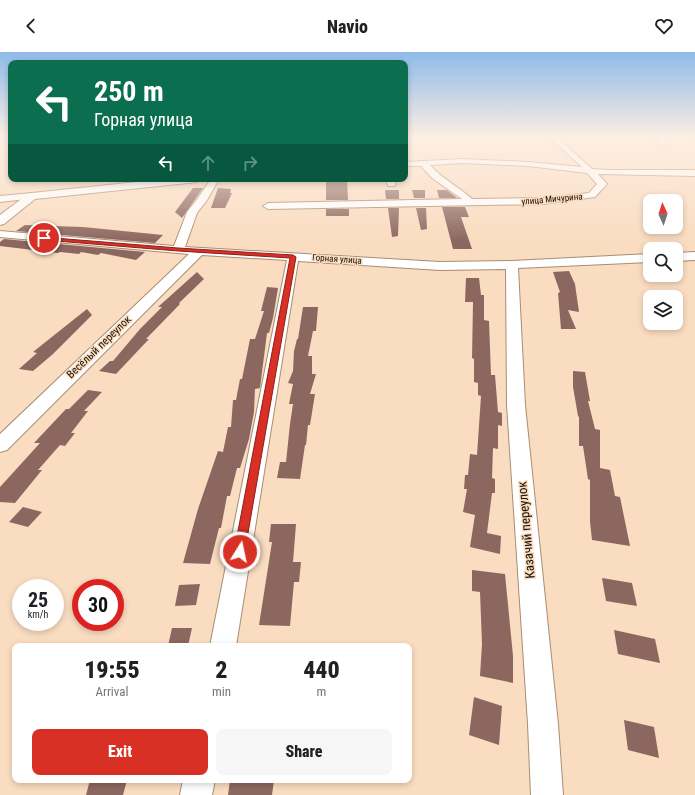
<!DOCTYPE html>
<meta charset="utf-8">
<style>
body{margin:0;font-family:"Roboto Condensed",sans-serif;background:#f6f6f6;color:#202124;height:100vh;display:flex;flex-direction:column;font-size:15px;white-space:nowrap}
*{box-sizing:border-box;margin:0}
p{font-size:13px;color:#757577}
.icon{flex:none;width:22px;height:22px;fill:none;stroke:currentColor;stroke-width:2;stroke-linecap:round;stroke-linejoin:round}
.map{position:relative;flex:1;overflow:hidden}
.drawer{position:absolute;left:12px;top:591px;width:400px;height:140px;display:flex;flex-direction:column;background:#fff;border-radius:8px;box-shadow:0 2px 6px #0003}
.drawer>*{flex:none}
.banner{position:absolute;left:8px;top:8px;width:400px;height:122px;border-radius:8px;box-shadow:0 2px 6px #0003;background:#0b6e4f;color:#fff;overflow:hidden}
.needle{width:26px;rotate:357deg}
.controls{position:absolute;left:643px;top:142px;display:grid;gap:8px}
.controls a{display:grid;place-items:center;width:40px;height:40px;border-radius:8px;background:#fff;box-shadow:0 2px 6px #0003;font-size:20px}
.speed{position:absolute;left:12px;top:527px;display:flex;gap:8px;font-size:20px;font-weight:700;text-align:center}
.speed>*{display:grid;place-content:center;width:52px;height:52px;border-radius:50%;background:#fff;box-shadow:0 2px 6px #0003;line-height:1}
.speed small{font-size:10px;font-weight:400}
.speed .limit{border:6px solid #d22;background:#fff;color:#111}
.pin{position:absolute;display:grid;place-items:center;width:34px;height:34px;color:#fff;margin:-17px;border:2px solid #fff;border-radius:50%;box-shadow:0 1px 4px #0007}
.me{position:absolute;width:44px;margin:-22px;rotate:10deg;stroke-linejoin:round;filter:drop-shadow(0 0 3px #0008)}
.turn{display:flex;align-items:center;gap:14px;height:84px;padding:0 20px;font-size:18px}
.turn .icon{width:52px;height:52px;stroke-width:2.5}
.turn b{display:block;font-size:28px;line-height:34px}
.lanes{display:flex;align-items:center;height:38px;padding:0 20px;background:#0003;justify-content:center;gap:20px;direction:ltr}
.lanes .off{opacity:.35}
.eta{display:flex;justify-content:space-evenly;align-items:center;height:68px;text-align:center}
.eta b{font-size:24px;font-weight:800;line-height:28px}
.primary-button{display:flex;gap:8px;margin-top:auto;padding:8px 20px}
.primary-button a{flex:1;height:46px;border-radius:8px;background:#d93025;color:#fff;font-size:16px;font-weight:800;line-height:46px;text-align:center}
.primary-button a+a{background:#f6f6f6;color:#202124}
header{display:flex;justify-content:space-between;align-items:center;height:52px;padding:0 20px;background:#fff;font-size:18px;font-weight:800}
.map>svg:first-child{display:block}
.building{fill:#8c675f}
.lines{fill:none;stroke-linecap:round;stroke-linejoin:round}
.minor-casing{stroke:#a88d73;stroke-width:2}
.major-casing{stroke:#a88d73;stroke-width:2}
.minor{fill:#fff;fill-rule:evenodd}
.major{fill:#fff;fill-rule:evenodd}
.route{fill:#d93025;stroke:#8d1f18}
.labels{text-anchor:middle;dominant-baseline:central;stroke-width:3;stroke-linejoin:round;paint-order:stroke}
.far-street-label{font-size:9px;fill:#1b1107;stroke:#fadcc0}
.street-label{font-size:11px;fill:#1b1107;stroke:#fadcc0}
.near-street-label{font-size:13px;fill:#1b1107;stroke:#fadcc0}
</style>
<header><svg class="icon" aria-label="back" viewBox="0 0 24 24"><path d="M15 5l-7 7 7 7"/></svg>Navio<svg class="icon" aria-label="heart" viewBox="0 0 24 24"><path d="M12 20l-8-8c-3-5 5-10 8-4 3-6 11-1 8 4z"/></svg></header>
<div class="map">
<svg width="695" height="743" viewBox="0 0 695 743">
<rect width="100%" height="100%" fill="#fadcc0"/>
<g class="building">
<polygon points="326,127 347,127 348,148 326,148"/>
<polygon points="193,136 203,136 182,166 175,160"/>
<polygon points="218,136 231,137 230,141 232,141 225,156 211,156"/>
<polygon points="385,138 399,138 399,147 386,147"/>
<polygon points="412,138 425,138 425,146 414,146"/>
<polygon points="437,138 447,138 457,146 439,146"/>
<polygon points="442,155 465,155 469,165 461,165 472,197 453,197"/>
<polygon points="388,156 399,156 398,184 392,185"/>
<polygon points="416,156 426,156 427,177 421,178"/>
<rect x="326" y="157" width="23" height="7"/>
<polygon points="25,173 83,175 163,183 155,191 16,179"/>
<polygon points="4,187 145,200 136,208 101,201 98,203 81,200 79,202 60,200 58,201 0,194 0,190"/>
<polygon points="569,219 575,232 579,260 568,258 576,277 561,277 558,241 560,240 561,243 553,220"/>
<polygon points="197,220 204,227 179,251 180,252 146,287 149,287 116,322 99,319 110,309 113,309 140,277 162,255 158,255"/>
<polygon points="466,226 479,226 481,243 484,243 484,268 489,269 491,323 495,323 498,360 502,361 502,374 498,373 498,397 493,396 492,426 495,427 495,441 492,441 487,481 501,484 500,502 470,495 475,463 463,460 467,437 464,437 465,423 468,423 470,402 477,403 481,344 478,343 478,331 474,330 474,307 472,306 473,250 465,250"/>
<polygon points="267,235 278,236 273,266 269,281 267,281 260,336 255,337 254,360 249,387 240,416 237,416 230,444 227,444 221,476 219,476 210,512 183,511 198,457 218,399 223,400 228,375 231,375 233,348 236,348 240,327 242,327 250,287 255,287 264,259 261,259"/>
<polygon points="303,255 318,255 316,279 313,279 308,304 312,304 312,322 316,322 310,342 315,342 310,373 308,373 306,393 305,393 300,427 277,426 280,410 286,410 290,372 293,352 289,352 293,332 288,331 293,319 294,299 297,287 298,287"/>
<polygon points="87,257 92,263 53,302 33,319 19,317 37,301 33,300"/>
<polygon points="573,319 585,320 590,349 588,349 595,377 600,378 600,416 610,418 615,444 620,445 630,494 592,488 590,470 590,428 588,427 583,394 579,394 579,365 578,364 573,335"/>
<polygon points="88,338 102,340 84,359 88,359 71,381 75,381 65,394 60,393 38,418 42,418 15,451 0,450 0,435 40,391 34,391 66,357 69,357"/>
<polygon points="23,455 42,460 28,475 9,470"/>
<polygon points="271,472 296,472 293,510 301,510 299,530 294,530 290,574 259,573 272,490 269,490"/>
<polygon points="472,518 505,522 513,604 513,631 480,624 482,592 480,540 472,539"/>
<polygon points="602,526 632,531 637,554 606,549"/>
<polygon points="200,532 196,553 175,554 179,533"/>
<polygon points="172,576 192,576 188,594 168,594"/>
<polygon points="614,578 655,587 660,611 618,602"/>
<polygon points="474,645 502,654 499,693 469,683"/>
<polygon points="624,668 654,675 659,706 628,698"/>
<polygon points="90,728 127,728 123,743 86,743"/>
<polygon points="230,728 274,728 272,743 228,743"/>
</g>
<g class="lines">
<defs>
<g id="minor">
<rect x="0" y="85" width="11" height="3"/>
<path d="M549,85H557L592,117L608,118H695V124L598,122L607,132L595,145L543,152L268,157L263,154L268,151L462,147L432,126L421,114H405V110L463,107L528,110L582,115ZM463,111L528,114L587,121L597,132L589,141L543,146L472,147C459,135 442,127 430,113Z"/>
<polygon points="653,85 662,85 668,90 667,92 661,92"/>
<polygon points="211,127 219,127 207,148 197,161 185,195 440,210 512,209 650,202 650,210 518,216 525,353 558,672 563,743 531,743 528,672 507,353 506,217 440,218 298,209 236,594 210,594 287,208 202,203 7,398 0,400 0,382 189,202 0,185 0,179 174,194 187,160 198,146"/>
<polygon points="386,127 394,127 396,132 394,134 388,134"/>
<polygon points="32,141 35,142 37,144 35,146 0,150 0,144"/>
<polygon points="695,200 695,208 676,209 676,201"/>
<polygon points="183,728 215,728 212,743 180,743"/>
</g>
<polygon id="major" points="165,127 202,127 197,130 35,147 4,172 0,173 0,163 28,142 32,141"/>
</defs>
<use href="#minor" class="minor-casing"/>
<use href="#major" class="major-casing"/>
<use href="#minor" class="minor"/>
<use href="#major" class="major"/>
</g>
<linearGradient id="sky" x2="0" y2="1"><stop stop-color="#8fbae9"/><stop offset="0.45" stop-color="#fdefe3"/><stop offset="1" stop-color="#fdefe3" stop-opacity="0"/></linearGradient>
<rect width="695" height="189" fill="url(#sky)"/>
<polygon class="route" points="42,185 178,196 293,203 296,205 244,504 240,505 236,504 234,500 290,206 178,199 44,188 42,186"/>
<g class="labels">
<g class="far-street-label">
<text transform="translate(552 147) rotate(-5)">улица Мичурина</text>
<text transform="translate(337 207) rotate(4)">Горная улица</text>
</g>
<g class="street-label">
<text transform="translate(99 295) rotate(-44)">Весёлый переулок</text>
</g>
<g class="near-street-label">
<text transform="translate(526 478) rotate(-95)">Казачий переулок</text>
</g>
</g>
</svg>
<div class="controls">
<a><svg class="needle" viewBox="-14 -14 28 28"><path d="M0-13l5 13h-10z" fill="#e53935"/><path d="M0 13l5-13h-10z" fill="#757577"/></svg></a>
<a><svg class="icon" aria-label="search" viewBox="0 0 24 24"><circle cx="10" cy="10" r="6"/><path d="M15 15l6 6"/></svg></a>
<a><svg class="icon" aria-label="layers" viewBox="0 0 24 24"><path d="M12 4l9 5-9 5-9-5zM3 14l9 5 9-5"/></svg></a>
</div>
<div class="speed"><div>25<small>km/h</small></div><div class="limit">30</div></div>
<div class="pin" style="left:44px;top:186px;background:#d93025"><svg class="icon" aria-label="arrive" viewBox="0 0 24 24"><path d="M6 21V4h12l-3 4 3 4H6"/></svg></div>
<svg class="me" style="left:240px;top:500px" viewBox="-20 -20 40 40"><circle r="17" fill="#d93025" stroke="#fff" stroke-width="3"/><path d="M0-11L8 9 0 5-8 9z" fill="#fff"/></svg>
<div class="banner">
<div class="turn"><svg class="icon" aria-label="left" viewBox="0 0 24 24"><path d="M17 20v-9H6M10 6l-5 5 5 5"/></svg><div><b>250 m</b>Горная улица</div></div>
<div class="lanes"><svg class="icon" aria-label="left" viewBox="0 0 24 24"><path d="M17 20v-9H6M10 6l-5 5 5 5"/></svg><svg class="icon off" aria-label="ahead" viewBox="0 0 24 24"><path d="M12 20V5M6 11l6-6 6 6"/></svg><svg class="icon off" aria-label="right" viewBox="0 0 24 24"><path d="M7 20v-9h11M14 6l5 5-5 5"/></svg></div>
</div>
<section class="drawer">
<div class="eta">
<div><b>19:55</b><p>Arrival</p></div>
<div><b>2</b><p>min</p></div>
<div><b>440</b><p>m</p></div>
</div>
<div class="primary-button"><a>Exit</a><a>Share</a></div>
</section>
</div>
